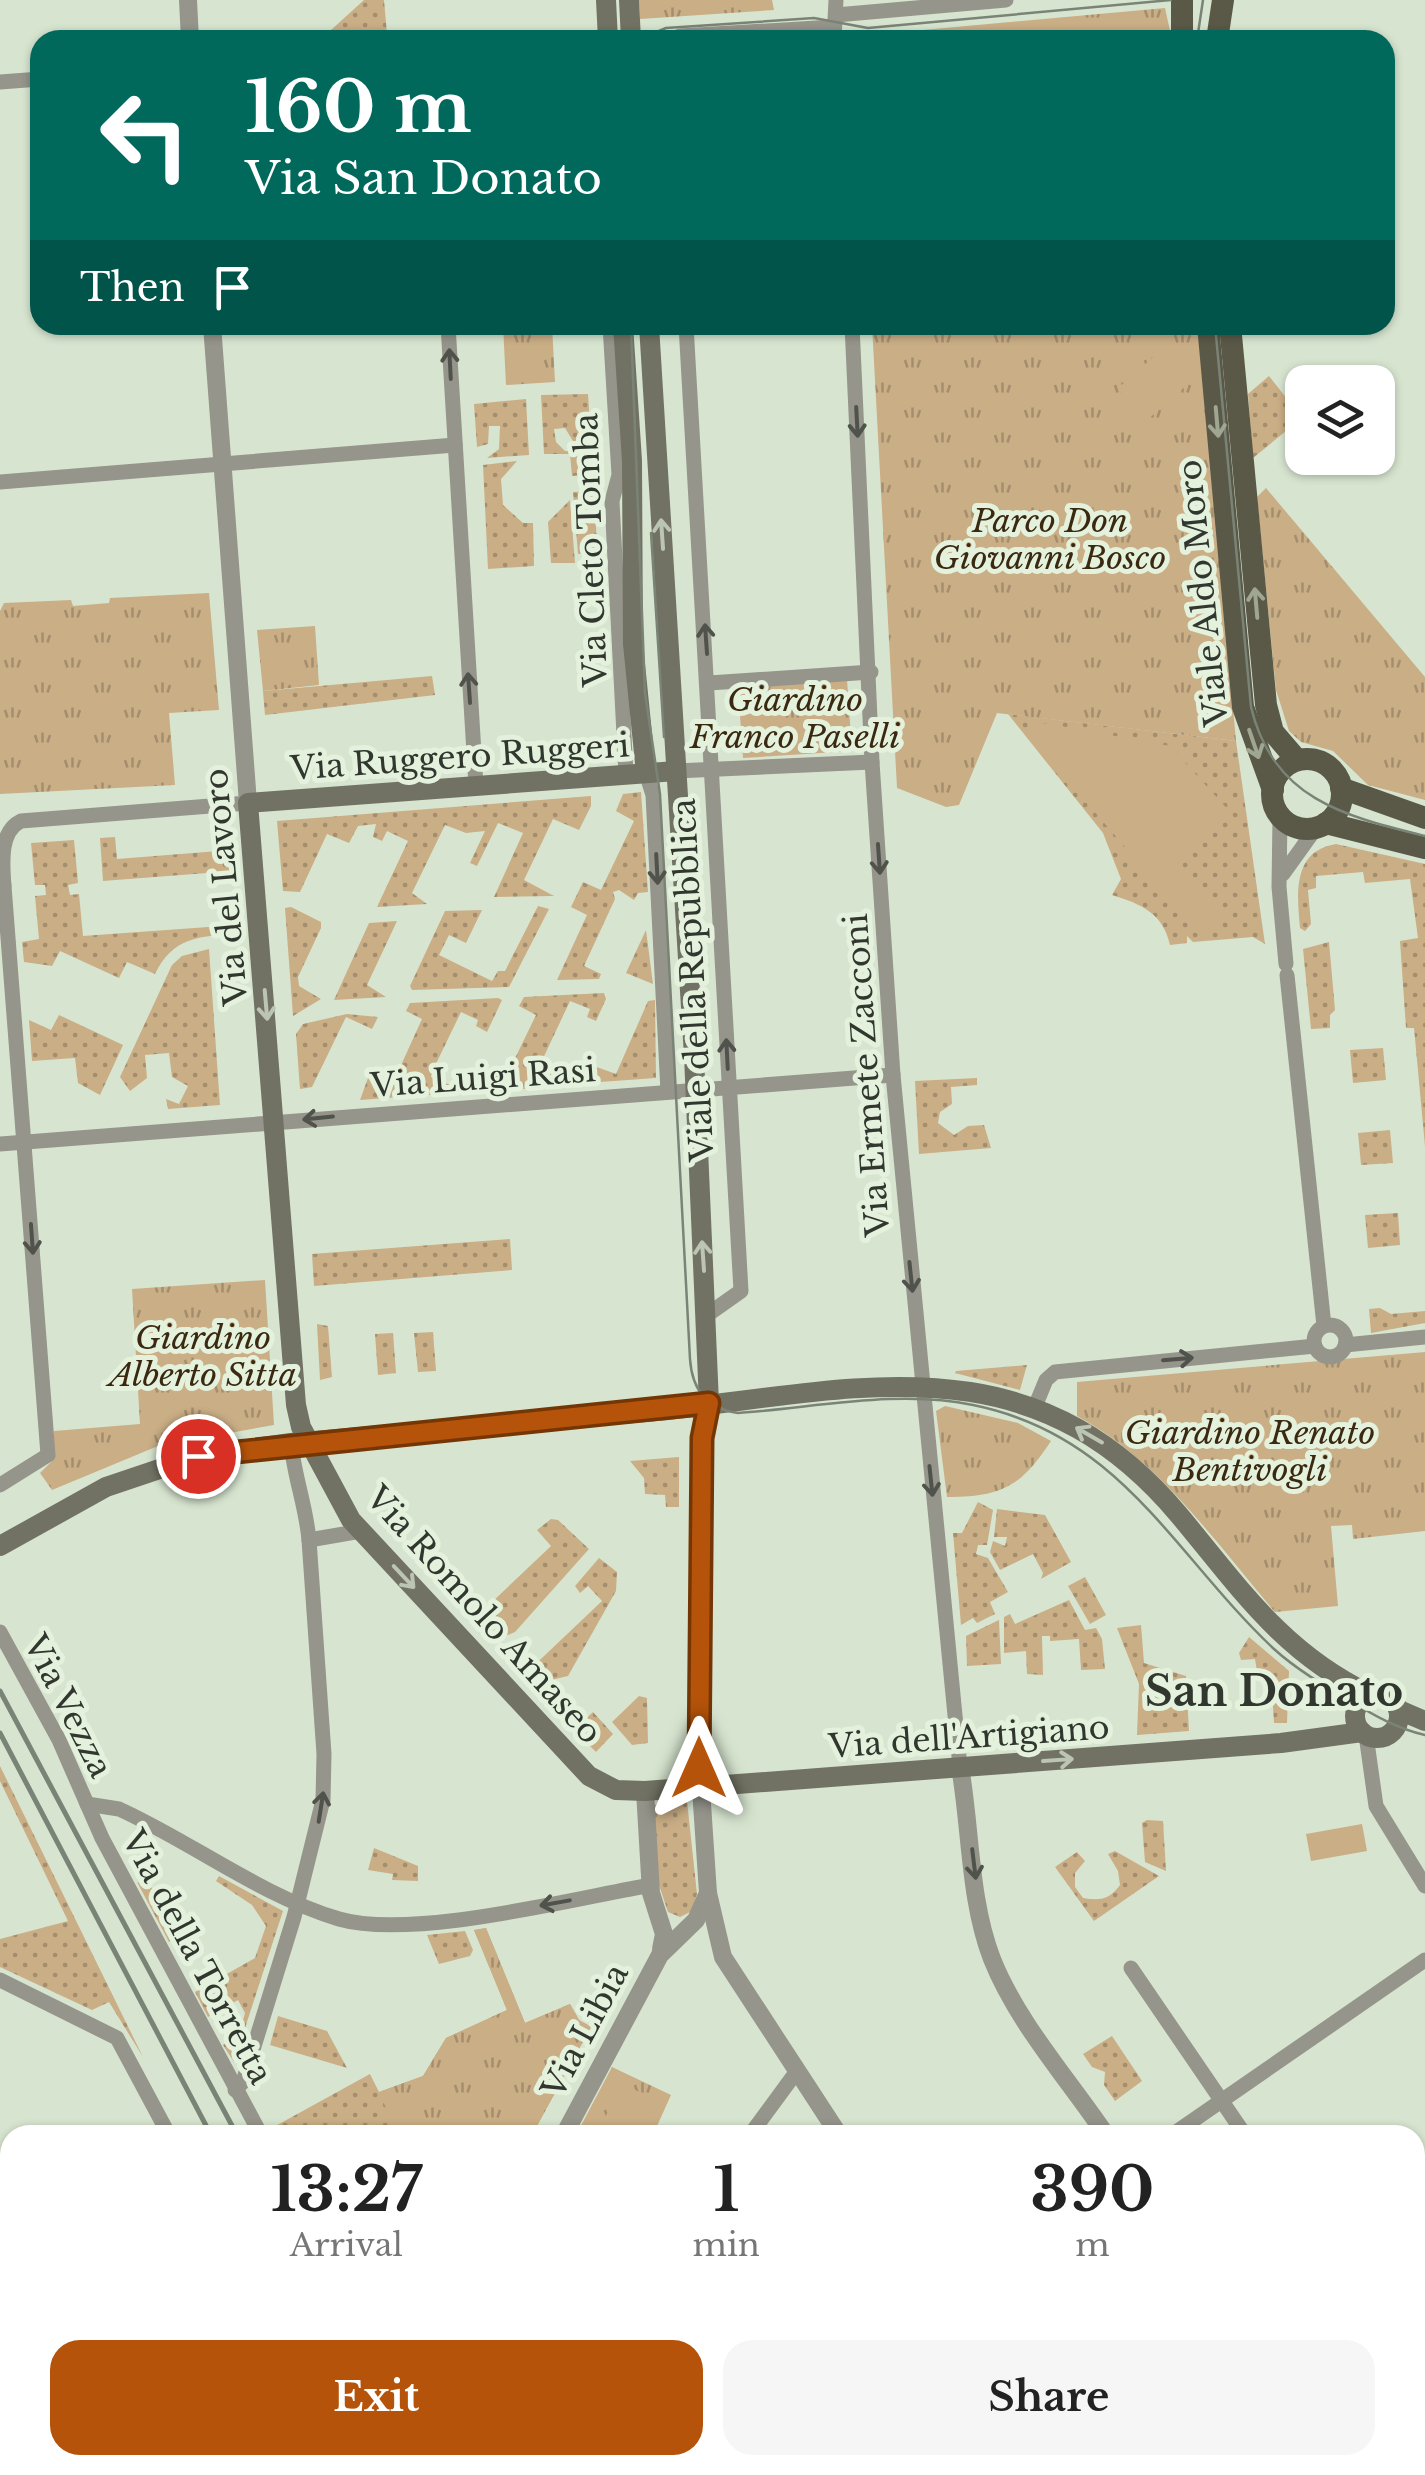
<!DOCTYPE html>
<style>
body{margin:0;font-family:"Libre Baskerville",serif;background:#f6f6f6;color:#222;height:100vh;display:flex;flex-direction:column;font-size:38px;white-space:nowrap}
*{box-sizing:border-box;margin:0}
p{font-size:32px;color:#767676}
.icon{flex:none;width:55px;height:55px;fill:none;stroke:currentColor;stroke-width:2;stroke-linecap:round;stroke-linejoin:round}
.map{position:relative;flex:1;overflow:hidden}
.sheet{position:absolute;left:0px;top:2125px;width:1425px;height:350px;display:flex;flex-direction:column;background:#fff;border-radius:30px 30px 0 0;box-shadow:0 2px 8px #0004}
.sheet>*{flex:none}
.top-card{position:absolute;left:30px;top:30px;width:1365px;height:305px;border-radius:30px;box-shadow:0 2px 8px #0004;background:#00695c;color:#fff;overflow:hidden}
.controls{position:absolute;left:1285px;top:365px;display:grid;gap:20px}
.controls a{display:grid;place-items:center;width:110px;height:110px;border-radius:20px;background:#fff;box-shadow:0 2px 8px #0004;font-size:50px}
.pin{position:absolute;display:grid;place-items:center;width:85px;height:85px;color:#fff;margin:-42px;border:5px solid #fff;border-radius:50%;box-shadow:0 2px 10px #0007}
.me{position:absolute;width:110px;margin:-55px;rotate:0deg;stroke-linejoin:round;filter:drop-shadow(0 0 8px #0008)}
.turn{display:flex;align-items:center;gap:35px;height:210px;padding:0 50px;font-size:45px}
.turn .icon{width:130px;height:130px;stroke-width:2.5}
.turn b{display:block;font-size:70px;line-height:85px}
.then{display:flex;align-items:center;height:95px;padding:0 50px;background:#0003;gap:20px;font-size:38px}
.eta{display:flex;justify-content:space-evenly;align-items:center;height:170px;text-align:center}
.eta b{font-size:60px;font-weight:800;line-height:70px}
.cta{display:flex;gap:20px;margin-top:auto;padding:20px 50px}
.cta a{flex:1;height:115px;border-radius:30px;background:#b45309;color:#fff;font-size:40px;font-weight:800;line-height:115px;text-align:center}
.cta a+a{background:#f6f6f6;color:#222}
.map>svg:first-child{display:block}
.grass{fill:url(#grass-dots)}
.park{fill:url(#park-tufts)}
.pitch{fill:#caae86}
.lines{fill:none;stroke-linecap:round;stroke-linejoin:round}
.minor{stroke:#96958c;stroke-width:15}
.tertiary{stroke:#96958c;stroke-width:18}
.secondary{stroke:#727264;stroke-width:20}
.primary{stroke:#5a5948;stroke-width:22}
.tram{stroke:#7a8476;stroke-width:2.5}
.rail{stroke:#7a8476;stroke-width:5}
.tertiary-bridge{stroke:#96958c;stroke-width:18}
.oneway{stroke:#4f534b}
.oneway2{stroke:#9fa692}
.oneway3{stroke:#bcc5b3}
.route-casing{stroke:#753606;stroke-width:25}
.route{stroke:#b45309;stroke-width:18}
.labels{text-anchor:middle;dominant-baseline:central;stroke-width:10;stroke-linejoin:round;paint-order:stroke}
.park-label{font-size:32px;font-style:italic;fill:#3a2910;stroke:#e4f2dd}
.street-label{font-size:32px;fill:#31372f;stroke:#e4f2dd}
.district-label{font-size:42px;font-weight:bold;fill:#31372f;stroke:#e4f2dd}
</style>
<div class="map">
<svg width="1425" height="2475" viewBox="0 0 1425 2475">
<defs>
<pattern id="grass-dots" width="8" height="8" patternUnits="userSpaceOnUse" patternTransform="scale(2.5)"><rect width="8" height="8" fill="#caae86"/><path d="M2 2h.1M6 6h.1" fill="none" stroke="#a58e6e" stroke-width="1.8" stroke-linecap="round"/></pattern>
<pattern id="park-tufts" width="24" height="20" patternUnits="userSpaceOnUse" patternTransform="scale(2.5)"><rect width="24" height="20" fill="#caae86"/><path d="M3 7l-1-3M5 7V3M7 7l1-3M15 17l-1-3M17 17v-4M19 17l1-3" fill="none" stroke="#a58e6e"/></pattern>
</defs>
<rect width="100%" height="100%" fill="#d7e5d0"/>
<g class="grass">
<polygon points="364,0 384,0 387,34 320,40"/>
<polygon points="1269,376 1302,418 1253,458 1248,394"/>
<polygon points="588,394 591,441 573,441 565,428 554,429 556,442 565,451 592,452 593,474 572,476 570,454 544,454 541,395"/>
<polygon points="526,399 529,455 487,458 499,449 500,426 489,426 488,444 477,447 474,404"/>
<polygon points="517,461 501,479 503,505 523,523 533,523 534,566 488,569 483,465"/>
<polygon points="593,491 598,552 578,554 573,492"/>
<polygon points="570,500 575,563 551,563 548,522"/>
<polygon points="432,676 435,695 265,715 263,691"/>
<path d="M1008,714L1236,741L1265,944L1253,937L1193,942L1187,936V943L1170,945C1163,913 1141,904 1112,895L1121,879L1103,833Z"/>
<polygon points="641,792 648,892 638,893 634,900 619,890 613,892 615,899 584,966 601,974 599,979 557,980 587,915 571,907 583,882 601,890 634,821 616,811 623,794"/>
<polygon points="591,796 591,806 579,830 553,819 524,880 554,896 494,897 523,833 498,823 477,866 470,863 485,831 466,833 445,825 412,893 427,904 377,907 408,841 387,831 382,841 373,837 376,824 358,826 349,843 327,834 300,892 283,891 277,821"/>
<polygon points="115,837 117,859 231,850 233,871 103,881 100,838"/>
<path d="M74,840L78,883L68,885L70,895L79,894L83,936L236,925L237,934C199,936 173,937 155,974L127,962L119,978L60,951L52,966L24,962L22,942L39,939L35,896L46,895L45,885H35L31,843Z"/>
<path d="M1336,844L1425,864V1146L1414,1028H1406L1400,941L1418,938L1410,879L1365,883L1363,872L1316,876V888L1308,890L1311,924L1305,931L1300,928C1297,894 1292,851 1336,844Z"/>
<polygon points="538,906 549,909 509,987 412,990 410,986 445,911 482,910 466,943 449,935 439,955 492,981 498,971 505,971"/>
<polygon points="291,907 321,922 321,928 298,977 299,986 321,999 293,1016 285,908"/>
<polygon points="397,921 367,985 386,997 334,1000 369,923"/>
<polygon points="646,930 653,984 626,973"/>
<polygon points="1329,942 1335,1010 1330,1015 1330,1028 1311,1029 1303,949"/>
<polygon points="209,949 220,1105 168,1109 166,1099 179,1104 188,1086 172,1077 169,1053 145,1055 147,1078 130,1091 120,1077 172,965 182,956"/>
<polygon points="604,993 606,999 596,1021 587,1017 590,1009 570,1001 539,1067 559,1077 560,1086 480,1092 488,1069 506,1077 536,1015 519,1006 524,997"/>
<polygon points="498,998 502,1000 487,1032 476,1026 478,1020 461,1012 432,1072 431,1077 455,1087 455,1093 360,1100 368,1078 390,1088 392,1085 422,1019 406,1011 410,1003"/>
<polygon points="655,1000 656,1078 586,1083 594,1066 616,1074 648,1001"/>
<polygon points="347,1014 378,1017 372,1029 346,1017 312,1087 300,1089 296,1034 303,1024"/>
<polygon points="59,1015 123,1045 100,1095 78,1083 75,1058 32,1061 29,1020 51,1030"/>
<polygon points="1383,1048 1386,1080 1353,1083 1350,1050"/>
<polygon points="977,1078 977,1085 951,1087 952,1104 940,1112 938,1123 954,1135 968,1126 984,1125 991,1148 919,1154 915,1081"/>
<polygon points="1390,1130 1393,1163 1361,1165 1358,1133"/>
<polygon points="1398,1213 1400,1245 1368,1248 1365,1215"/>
<polygon points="510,1239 512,1270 314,1286 312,1254"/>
<polygon points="1380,1308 1391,1314 1425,1311 1425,1323 1371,1333 1369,1309"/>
<polygon points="317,1324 328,1326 332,1377 320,1380"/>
<polygon points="433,1332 436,1371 418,1372 414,1333"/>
<polygon points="393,1333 396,1373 378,1375 375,1334"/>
<polygon points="1027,1365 1020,1390 955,1373 956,1371"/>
<polygon points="679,1457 679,1507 666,1507 665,1495 645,1494 644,1478 630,1461"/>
<polygon points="978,1502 993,1510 987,1545 978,1545 976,1554 988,1558 1008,1592 990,1602 995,1614 977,1623 973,1618 961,1625 953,1533 962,1533"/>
<polygon points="997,1509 1045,1515 1071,1562 1041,1579 1043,1573 1033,1554 1000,1570 990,1552 993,1541 1005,1546 1007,1537 994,1537"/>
<polygon points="551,1519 558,1520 589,1549 515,1632 491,1642 472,1621 551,1546 537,1530"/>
<polygon points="599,1558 617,1572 616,1591 568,1676 551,1680 538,1692 523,1676 602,1601 588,1586 580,1593 575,1586"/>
<polygon points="1085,1577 1106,1615 1090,1624 1068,1586"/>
<polygon points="1069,1600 1085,1630 1096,1628 1102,1639 1105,1669 1081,1670 1079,1639 1050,1641 1050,1636 1042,1636 1043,1675 1027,1674 1026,1651 1004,1653 1004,1617 1010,1614 1015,1624"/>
<polygon points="999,1620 1001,1664 967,1666 966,1636"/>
<polygon points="1141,1625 1144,1663 1186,1676 1189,1731 1137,1735 1139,1684 1117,1628"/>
<polygon points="1249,1637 1289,1671 1287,1723 1274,1723 1271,1675 1257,1672 1255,1659 1241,1660 1239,1653"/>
<polygon points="639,1696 647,1698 648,1743 632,1745 612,1722"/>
<polygon points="593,1712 613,1734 596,1752 574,1730"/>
<polygon points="0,1766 143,2057 109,2002 92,2010 0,1967 0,1939 68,1921 0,1781"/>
<polygon points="687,1801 697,1894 692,1911 680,1917 668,1912 658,1882 653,1805"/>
<polygon points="1147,1820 1163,1821 1166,1871 1145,1862 1142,1823"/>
<polygon points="374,1848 418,1866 418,1881 392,1880 393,1874 368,1870"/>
<path d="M1115,1851L1159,1876L1094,1921L1055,1867L1077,1852L1085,1861L1075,1873V1887L1083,1898C1101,1901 1110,1899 1120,1885L1118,1871L1108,1854Z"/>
<polygon points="219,1876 283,1911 234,2062 223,2045 239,2035 245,2013 238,2000 208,2017 195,1992 255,1958 266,1926 252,1905 216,1881"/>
<polygon points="137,1882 171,1895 185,1933 169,1942"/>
<polygon points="486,1928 525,2023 570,2004 579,2020 591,2027 532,2135 273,2135 270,2129 370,2074 379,2092 423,2076 446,2038 507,2010 474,1930"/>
<polygon points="465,1931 473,1950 470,1956 439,1964 427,1935"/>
<polygon points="278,2016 327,2031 347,2068 270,2045"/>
<polygon points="1112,2036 1142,2081 1115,2101 1104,2085 1105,2072 1092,2067 1083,2054"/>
<polygon points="439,2465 583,2465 589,2469 582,2475 445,2475"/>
</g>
<g class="park">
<polygon points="639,0 772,0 774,10 640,19"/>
<polygon points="1165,8 1172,40 857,40 857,36"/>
<polygon points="503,325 552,325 555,382 506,385"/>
<polygon points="872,325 1198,325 1236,741 997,713 959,805 946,807 897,788"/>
<polygon points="1266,488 1425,677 1425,800 1368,785 1333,751 1301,742 1289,731 1276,690 1257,497"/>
<polygon points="209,593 219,710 169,713 175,785 0,794 0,611 4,603 71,600 73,606 109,603 110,598"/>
<polygon points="315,626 319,685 263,691 257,630"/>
<polygon points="847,679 852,751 743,758 738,687"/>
<polygon points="265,1280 274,1425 158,1446 52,1490 40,1473 54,1459 54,1431 140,1424 132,1289"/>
<path d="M1425,1352V1531L1353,1539L1352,1525L1331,1526L1338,1606L1275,1612C1215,1542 1160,1461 1077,1416V1382Z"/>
<path d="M945,1406L1018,1423L1051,1441C1021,1487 1001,1497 947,1497L936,1411Z"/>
<polygon points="486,1928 525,2023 570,2004 579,2020 591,2027 532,2135 398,2135 379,2092 423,2076 446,2038 507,2010 474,1930"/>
<polygon points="612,2067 671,2095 653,2135 576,2135"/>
</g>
<g class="pitch">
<polygon points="1168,344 1196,377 1146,421 1118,388"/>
<polygon points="1044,723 1170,746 1232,814 1177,864 1222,917 1200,935 1029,735"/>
<polygon points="1362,1824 1367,1851 1311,1861 1306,1834"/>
<polygon points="621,2083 662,2103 647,2135 597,2135"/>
</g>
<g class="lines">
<g class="minor">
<polyline points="836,15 1006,0"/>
<polyline points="672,40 680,36 833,27"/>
<polyline points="834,40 836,0"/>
<polyline points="0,82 40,79"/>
<polyline points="448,325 476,786"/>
<polyline points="610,325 619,475 612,501 626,774"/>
<polyline points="686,325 741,1291 707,1315"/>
<polyline points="852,325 872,762 893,1075 960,1767"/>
<polyline points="0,482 455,445"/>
<polyline points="709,683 871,672"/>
<polyline points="676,771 872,762"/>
<polyline points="646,773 653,795 668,1092"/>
<polyline points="1280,816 1279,887 1286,964"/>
<polyline points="1283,874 1316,828"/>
<path d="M0,887L4,886C2,861 0,831 21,821L248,803"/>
<polyline points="1287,975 1324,1326"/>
<polyline points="0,1144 893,1075"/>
<circle cx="1330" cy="1341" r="16"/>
<polyline points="1345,1345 1425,1337"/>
<polyline points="1034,1409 1046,1380 1055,1372 1315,1346"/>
<path d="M291,1443C294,1476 306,1506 309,1540"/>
<polyline points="0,1485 48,1455 4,886"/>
<polyline points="0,1632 59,1740 102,1838 261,2135"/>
<polyline points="1366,1735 1376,1806 1425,1886"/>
<path d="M87,1804L119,1809C192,1842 261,1896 339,1919C412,1940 572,1899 651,1885"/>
<polyline points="1131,1968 1245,2135"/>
<polyline points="0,1980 117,2038 169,2135"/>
<polyline points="235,2090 243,2082 294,1917 323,1800 324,1754 309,1540 361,1531"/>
<polyline points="750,2135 797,2071"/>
<polyline points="1172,2135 1425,1960"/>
<polyline points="1415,2322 1425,2315"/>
<polyline points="1415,2371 1425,2364"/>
<polyline points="219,2465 240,2475"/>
<polyline points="354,2465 355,2475"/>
<polyline points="657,2465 665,2475"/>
<polyline points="1194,2475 1209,2465"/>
<polyline points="1260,2475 1274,2465"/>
</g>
<g class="tertiary">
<polyline points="188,0 190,40"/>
<polyline points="212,325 248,803"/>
<path d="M960,1767C971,1829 969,1900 992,1959C1017,2022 1068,2079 1106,2135"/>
<polyline points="645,1791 651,1893 664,1934 661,1949"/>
<polyline points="708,1893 723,1957 839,2135"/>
<polyline points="564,2135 660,1955 696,1920 708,1893 699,1759 702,1438 709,1403"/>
<polyline points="0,2364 10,2368"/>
<polyline points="1057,2465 1064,2475"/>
<polyline points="1327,2465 1333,2475"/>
<polyline points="64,2475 69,2465"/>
</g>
<g class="secondary">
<polyline points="606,0 608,40"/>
<polyline points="629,0 631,40"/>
<polyline points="623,325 632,461 633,644 646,773"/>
<polyline points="649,325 694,1056 709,1403"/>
<polyline points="676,771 248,803 296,1405 301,1427 351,1520 589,1776 616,1790 645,1791 1281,1743 1362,1732"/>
<path d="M0,1546L106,1487L198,1456L291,1443L668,1410C864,1387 1033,1341 1179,1515C1239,1587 1282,1652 1369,1694"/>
<circle cx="1377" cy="1716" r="22"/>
<polyline points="1399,1710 1425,1721"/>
</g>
<g class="primary">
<polyline points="1182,40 1182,0"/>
<polyline points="1217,40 1223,0"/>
<polyline points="1208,325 1243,707 1273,790"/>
<polyline points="1230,325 1266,705 1273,732 1297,760"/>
<circle cx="1307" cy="794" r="35"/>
<polyline points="1341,788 1425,818"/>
<polyline points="1326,823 1425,848"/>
</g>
<g class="tram">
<polyline points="638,40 666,28 814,18 868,28 1171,0"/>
<polyline points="1197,40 1203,0"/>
<path d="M631,325L645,693L660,794L690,1359C692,1389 707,1409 738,1413C813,1408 898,1389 973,1405C1122,1435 1173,1554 1274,1649C1296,1669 1323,1685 1349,1700C1373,1715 1398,1729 1425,1735"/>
<path d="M1215,325L1251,707C1273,799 1344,816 1425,836"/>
<polyline points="651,533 664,737"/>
</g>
<g class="rail">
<polyline points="0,1691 237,2135"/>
<polyline points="0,1733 211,2135"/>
<polyline points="396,2465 401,2475"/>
<polyline points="425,2465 431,2475"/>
</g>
<polyline class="tertiary-bridge" points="383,2475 389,2465"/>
</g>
<defs><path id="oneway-shaft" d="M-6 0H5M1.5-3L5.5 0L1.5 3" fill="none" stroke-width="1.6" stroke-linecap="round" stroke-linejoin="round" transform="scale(2.5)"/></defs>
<g class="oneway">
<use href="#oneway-shaft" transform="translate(450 364) rotate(-93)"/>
<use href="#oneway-shaft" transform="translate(857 422) rotate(87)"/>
<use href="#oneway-shaft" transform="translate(706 639) rotate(-94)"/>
<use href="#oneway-shaft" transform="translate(469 688) rotate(-94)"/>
<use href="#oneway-shaft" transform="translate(879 859) rotate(86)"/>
<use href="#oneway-shaft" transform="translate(657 869) rotate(87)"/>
<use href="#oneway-shaft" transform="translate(727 1054) rotate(-93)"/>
<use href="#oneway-shaft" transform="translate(318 1118) rotate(174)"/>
<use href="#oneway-shaft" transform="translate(32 1239) rotate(86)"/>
<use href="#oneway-shaft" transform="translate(911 1277) rotate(84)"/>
<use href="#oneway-shaft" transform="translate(1178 1359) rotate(-5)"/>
<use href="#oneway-shaft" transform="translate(931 1481) rotate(84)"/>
<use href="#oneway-shaft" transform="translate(321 1807) rotate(-81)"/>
<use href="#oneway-shaft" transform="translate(974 1864) rotate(83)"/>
<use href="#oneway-shaft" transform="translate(555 1903) rotate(170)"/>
</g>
<g class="oneway2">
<use href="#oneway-shaft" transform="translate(1217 422) rotate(85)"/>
<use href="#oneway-shaft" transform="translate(1256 603) rotate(-95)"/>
<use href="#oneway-shaft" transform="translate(1254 744) rotate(71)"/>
</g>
<g class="oneway3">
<use href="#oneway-shaft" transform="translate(662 534) rotate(-94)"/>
<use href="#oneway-shaft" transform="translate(266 1005) rotate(85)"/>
<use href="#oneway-shaft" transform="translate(703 1256) rotate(-94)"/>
<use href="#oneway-shaft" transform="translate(1089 1435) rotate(-150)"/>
<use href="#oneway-shaft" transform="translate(404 1577) rotate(47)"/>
<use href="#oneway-shaft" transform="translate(1058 1760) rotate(-4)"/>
</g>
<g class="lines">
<defs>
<polyline id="route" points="198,1456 709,1403 702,1438 699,1768"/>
</defs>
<use href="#route" class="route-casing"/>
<use href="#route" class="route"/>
</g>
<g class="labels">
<g class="park-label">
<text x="1050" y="521">Parco Don<tspan x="1050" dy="37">Giovanni Bosco</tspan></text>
<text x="795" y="700">Giardino<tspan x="795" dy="37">Franco Paselli</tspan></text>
<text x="203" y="1338">Giardino<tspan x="203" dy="37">Alberto Sitta</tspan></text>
<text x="1250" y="1433">Giardino Renato<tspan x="1250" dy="37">Bentivogli</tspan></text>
</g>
<g class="street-label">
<text transform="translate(591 550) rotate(-92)">Via Cleto Tomba</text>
<text transform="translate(1203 593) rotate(-96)">Viale Aldo Moro</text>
<text transform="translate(460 757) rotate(-4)">Via Ruggero Ruggeri</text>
<text transform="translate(226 887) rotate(-95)">Via del Lavoro</text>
<text transform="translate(693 980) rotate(-93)">Viale della Repubblica</text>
<text transform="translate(867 1075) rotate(-94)">Via Ermete Zacconi</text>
<text transform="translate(483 1078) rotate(-4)">Via Luigi Rasi</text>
<text transform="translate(484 1615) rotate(48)">Via Romolo Amaseo</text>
<text transform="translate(68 1706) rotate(63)">Via Vezza</text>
<text transform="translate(969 1737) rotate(-4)">Via dell'Artigiano</text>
<text transform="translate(197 1957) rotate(62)">Via della Torretta</text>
<text transform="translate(585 2031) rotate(-62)">Via Libia</text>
</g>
<g class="district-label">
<text x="1274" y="1691">San Donato</text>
</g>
</g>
</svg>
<div class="controls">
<a><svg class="icon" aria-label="layers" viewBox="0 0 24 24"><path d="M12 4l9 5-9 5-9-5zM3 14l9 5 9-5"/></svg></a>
</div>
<div class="pin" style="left:198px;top:1456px;background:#d93025"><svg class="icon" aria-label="arrive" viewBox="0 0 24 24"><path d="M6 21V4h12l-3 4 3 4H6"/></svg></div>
<svg class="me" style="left:699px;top:1768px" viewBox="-20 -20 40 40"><path d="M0-17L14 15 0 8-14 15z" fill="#b45309" stroke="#fff" stroke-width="4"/></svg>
<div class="top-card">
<div class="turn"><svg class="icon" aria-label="left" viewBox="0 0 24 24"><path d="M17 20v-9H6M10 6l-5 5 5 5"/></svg><div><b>160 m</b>Via San Donato</div></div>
<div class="then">Then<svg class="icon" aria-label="arrive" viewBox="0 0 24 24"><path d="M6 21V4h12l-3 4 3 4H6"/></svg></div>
</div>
<section class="sheet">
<div class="eta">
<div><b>13:27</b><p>Arrival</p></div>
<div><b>1</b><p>min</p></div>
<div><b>390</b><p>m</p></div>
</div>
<div class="cta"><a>Exit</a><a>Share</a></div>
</section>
</div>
